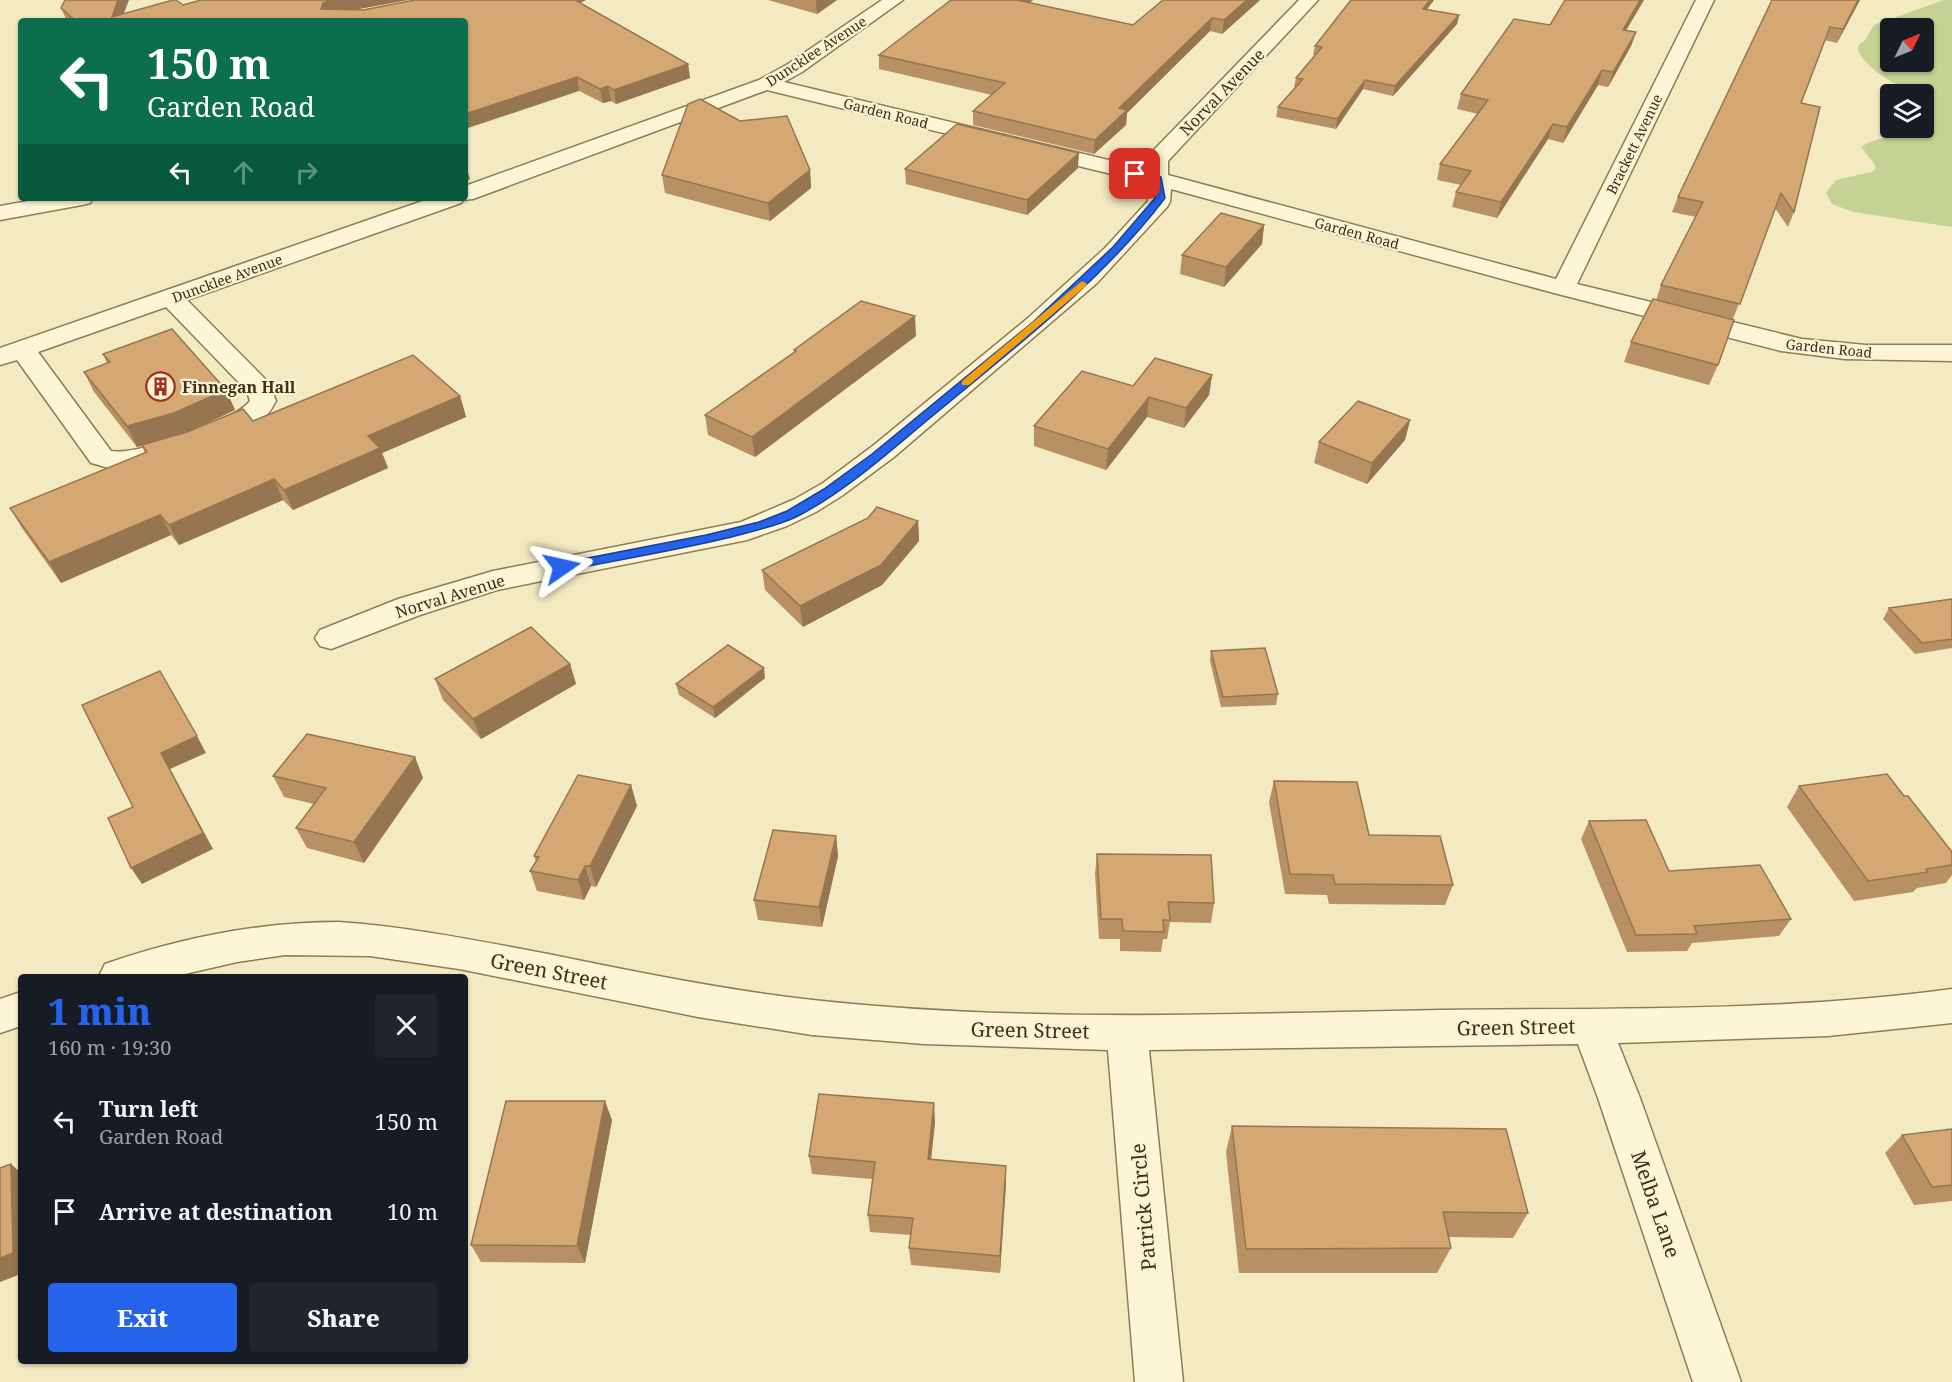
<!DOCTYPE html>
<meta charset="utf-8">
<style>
body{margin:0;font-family:"Noto Serif",serif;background:#20242c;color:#f1f3f6;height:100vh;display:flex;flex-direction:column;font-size:22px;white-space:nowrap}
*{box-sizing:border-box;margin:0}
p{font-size:20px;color:#9ea1a6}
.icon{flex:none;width:33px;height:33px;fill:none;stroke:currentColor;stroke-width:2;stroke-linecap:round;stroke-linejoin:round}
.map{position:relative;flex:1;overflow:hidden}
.details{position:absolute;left:18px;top:974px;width:450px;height:390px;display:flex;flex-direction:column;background:#171b24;border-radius:6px;box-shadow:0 2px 4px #0004}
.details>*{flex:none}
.hud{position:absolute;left:18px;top:18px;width:450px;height:183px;border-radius:6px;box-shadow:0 2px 4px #0004;background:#0b6e4f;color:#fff;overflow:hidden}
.needle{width:39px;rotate:47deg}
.tools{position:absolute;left:1880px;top:18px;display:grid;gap:12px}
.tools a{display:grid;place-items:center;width:54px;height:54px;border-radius:6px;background:#171b24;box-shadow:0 2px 4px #0004;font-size:30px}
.pin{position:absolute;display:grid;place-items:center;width:51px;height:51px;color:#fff;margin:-26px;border-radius:12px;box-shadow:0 3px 9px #0006}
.me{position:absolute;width:66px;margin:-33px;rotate:79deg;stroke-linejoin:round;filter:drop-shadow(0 0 4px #0008)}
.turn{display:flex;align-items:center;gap:21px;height:126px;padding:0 30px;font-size:27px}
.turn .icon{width:78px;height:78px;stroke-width:2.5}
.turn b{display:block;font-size:42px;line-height:51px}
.lanes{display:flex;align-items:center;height:57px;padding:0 30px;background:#0003;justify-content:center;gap:30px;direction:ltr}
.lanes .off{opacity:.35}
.round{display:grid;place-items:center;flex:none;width:63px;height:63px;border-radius:6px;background:#20242c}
.head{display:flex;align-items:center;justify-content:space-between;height:102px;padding:0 30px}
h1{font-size:36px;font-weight:800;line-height:45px;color:#2563eb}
.button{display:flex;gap:12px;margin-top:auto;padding:12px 30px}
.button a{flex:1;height:69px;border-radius:6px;background:#2563eb;color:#fff;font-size:24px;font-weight:800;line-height:69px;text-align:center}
.button a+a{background:#20242c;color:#f1f3f6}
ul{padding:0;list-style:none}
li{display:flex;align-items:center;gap:18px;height:90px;padding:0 30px}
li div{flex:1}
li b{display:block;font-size:22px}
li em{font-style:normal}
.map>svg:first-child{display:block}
.green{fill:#c4d394;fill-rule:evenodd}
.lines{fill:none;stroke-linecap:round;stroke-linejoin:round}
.minor-casing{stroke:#8f7c57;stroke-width:3}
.minor{fill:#fcf6d6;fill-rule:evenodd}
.wall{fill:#b79063}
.shaded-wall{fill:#957650}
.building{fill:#d5a873;stroke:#957650;stroke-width:1.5}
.route{fill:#2563eb;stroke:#184099;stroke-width:1.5}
.slow{fill:#f59e0b}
.labels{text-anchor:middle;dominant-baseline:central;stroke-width:4.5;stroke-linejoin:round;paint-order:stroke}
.far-street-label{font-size:14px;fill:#3d301c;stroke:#f9f3d2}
.street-label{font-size:16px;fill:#3d301c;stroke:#f9f3d2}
.poi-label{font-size:16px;font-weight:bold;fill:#3d301c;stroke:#f9f3d2;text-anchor:start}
.near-street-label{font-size:20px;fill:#3d301c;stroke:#f9f3d2}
</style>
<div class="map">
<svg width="1952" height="1382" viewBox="0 0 1952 1382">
<rect width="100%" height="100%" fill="#f3eac2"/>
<path class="green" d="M1944,0H1952V227L1853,212L1832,204L1826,193L1836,180L1871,172L1876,169C1874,159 1864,155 1862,146C1877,137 1895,137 1912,132L1914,128H1923V94C1907,94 1856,64 1858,46L1865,40L1874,25ZM1890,28H1923V62H1890Z"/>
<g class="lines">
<defs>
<g id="minor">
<path d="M882,0H903L802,72L784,82L1146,169L1150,154L1299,0H1318L1168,161V175L1556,279L1696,0H1714L1577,284L1802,339L1866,345H1952V361L1845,359L1781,351L1554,293L1171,189L1170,202L1167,207L1097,283L894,457L843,495L816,512L787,526L747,540L497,590L420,615L331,649L320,646L315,638L320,630L398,599L493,571L741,522L795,499L823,483L874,445L1028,318L1105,248L1148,201V183L767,90L473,199L463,200L461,203L187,300L269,383L276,401C273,406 270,412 266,416C243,438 150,468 118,469C109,469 100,465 91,463L17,360L0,365V348L431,198H465V186L759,80L788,64ZM166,307L247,391L250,401C234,422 137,456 111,451L38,352Z"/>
<polygon points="45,198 93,198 90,203 82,205 0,220 0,206"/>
<path d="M339,922C410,927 479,941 548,954C636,972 724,990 813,1000C1021,1023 1231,1014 1440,1010C1609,1008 1784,1012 1952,989V1023L1828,1036L1618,1043L1640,1098L1741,1382H1693L1598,1098L1578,1044L1149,1050L1183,1382H1135L1108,1050L924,1044L812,1035L698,1017L459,969L370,956L285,955L237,962L176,976H99L105,964C180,938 260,922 339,922Z"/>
<polygon points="21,992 21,1026 0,1033 0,999"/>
</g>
</defs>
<use href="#minor" class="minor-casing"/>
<use href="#minor" class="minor"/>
</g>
<g class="wall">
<polygon points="201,0 408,0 354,10 580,3 688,64 690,78 616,104 611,101 603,103 579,91 465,21 67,21 61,8 124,14 183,5"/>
<polygon points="768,0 837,0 817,14"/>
<polygon points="951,0 1033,0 1029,3 1133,25 1260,0 1222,34 1210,31 1127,113 1126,125 1094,154 973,125 973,111 992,95 879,69 879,55"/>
<polygon points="1351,0 1434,0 1427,9 1459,15 1457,24 1393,96 1363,89 1336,129 1276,117 1278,107 1296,87 1294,87 1296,78 1315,55 1313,55 1315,46"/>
<polygon points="1644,0 1626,30 1636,32 1631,46 1608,87 1598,85 1563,143 1548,139 1497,218 1452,207 1456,192 1461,185 1437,180 1440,164 1478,114 1457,109 1461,94"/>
<polygon points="1772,0 1860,0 1837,43 1824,40 1801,103 1794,212 1788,227 1775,208 1733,319 1718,365 1709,385 1624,362 1631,342 1656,300 1661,285 1696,217 1672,212 1678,197"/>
<polygon points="1078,168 1027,215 906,184 905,169"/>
<polygon points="810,170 811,188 770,221 665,193 662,175"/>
<polygon points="1264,225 1262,244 1224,287 1180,274 1182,255"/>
<polygon points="916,336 755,457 708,435 705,415 794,352 794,350"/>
<polygon points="103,354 226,390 235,410 187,432 253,421 460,396 466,417 382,453 388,468 293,510 283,500 179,545 171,535 61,583 22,528 10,508 145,453 142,446 137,447 94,392 84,372 107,363"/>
<polygon points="1212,375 1209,395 1184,428 1147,417 1106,470 1034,446 1034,426 1133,386"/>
<polygon points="1410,420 1405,440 1367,484 1314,463 1319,442"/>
<polygon points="918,521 919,541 882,585 803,627 765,590 762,570"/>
<polygon points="1952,599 1952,648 1915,654 1883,619 1889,608"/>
<polygon points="1211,651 1278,694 1276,705 1221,707 1210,661"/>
<polygon points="570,664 576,684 481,739 443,700 435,679"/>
<polygon points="765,678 715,718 679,695 676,684"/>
<polygon points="273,776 423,778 364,863 307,848 296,828 314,804 284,797"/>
<polygon points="1274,781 1369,835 1453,885 1445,905 1329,904 1327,895 1285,894 1269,802"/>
<polygon points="631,785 637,806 596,887 591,886 584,900 537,891 530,871 536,862 534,856"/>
<polygon points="1799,786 1904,796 1952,852 1952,875 1946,883 1917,888 1913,892 1854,901 1787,807"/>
<polygon points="1589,821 1669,871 1791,919 1779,936 1692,943 1687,951 1627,952 1581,839"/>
<polygon points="836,836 838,856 822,927 758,920 754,900"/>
<polygon points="1097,854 1214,903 1211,923 1170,922 1167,939 1163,939 1161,952 1120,951 1120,939 1099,939 1095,874"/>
<polygon points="612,1120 585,1263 481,1262 471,1245"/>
<polygon points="935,1122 931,1160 1006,1184 1000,1273 911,1265 909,1248 911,1235 870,1232 868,1215 872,1179 812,1174 809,1156"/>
<polygon points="1232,1126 1528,1213 1513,1238 1448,1237 1451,1248 1437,1273 1239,1273 1226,1152"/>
<polygon points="1952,1129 1952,1201 1914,1205 1885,1153 1902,1135"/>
</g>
<g class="shaded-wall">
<polygon points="118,0 129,0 121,21 112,17"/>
<polygon points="330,0 408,0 336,13 321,9 323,3"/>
<polygon points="567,0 586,0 569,9"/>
<polygon points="816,0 837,0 817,14"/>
<polygon points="1017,0 1033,0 1016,14"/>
<polygon points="1247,0 1260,0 1222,34 1224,20"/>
<polygon points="1430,0 1434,0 1421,17 1423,9"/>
<polygon points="1640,0 1644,0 1618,44 1623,30"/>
<polygon points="1858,0 1860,0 1837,43 1843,29"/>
<polygon points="1459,15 1457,24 1393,96 1395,86"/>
<polygon points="1212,18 1210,31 1127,113 1126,125 1094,154 1095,140 1119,108"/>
<polygon points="1636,32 1631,46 1608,87 1613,72"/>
<polygon points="688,64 690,78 616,104 614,90"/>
<polygon points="1602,70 1598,85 1563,143 1567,127"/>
<polygon points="577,77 579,91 465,129 465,114"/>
<polygon points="1365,80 1363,89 1336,129 1337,119"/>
<polygon points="608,86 611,101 603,103 600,89"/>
<polygon points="1553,124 1548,139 1497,218 1501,202"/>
<polygon points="1079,153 1078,168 1027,215 1027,200"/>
<polygon points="466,165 470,179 465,183 465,166"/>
<polygon points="810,170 811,188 770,221 768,203"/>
<polygon points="1264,225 1262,244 1224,287 1226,267"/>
<polygon points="915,316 916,336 755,457 752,437"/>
<polygon points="1212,375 1209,395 1184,428 1186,408"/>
<polygon points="226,390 235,410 183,434 137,447 127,426"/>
<polygon points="460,396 466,417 382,453 388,468 293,510 284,490 368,436"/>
<polygon points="1149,397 1147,417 1106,470 1108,449"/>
<polygon points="1410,420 1405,440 1367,484 1372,463"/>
<polygon points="274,479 283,500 179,545 169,525"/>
<polygon points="160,515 171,535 61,583 49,562"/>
<polygon points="918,521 919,541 882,585 803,627 800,606"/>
<polygon points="570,664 576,684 481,739 473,719"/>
<polygon points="764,668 765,678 715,718 713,707"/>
<polygon points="197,736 206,753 170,769 213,849 142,884 131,868 161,753"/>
<polygon points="415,757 423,778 364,863 354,842"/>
<polygon points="631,785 637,806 596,887 590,866"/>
<polygon points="836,836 838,856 822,927 819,907"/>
<polygon points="585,866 591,886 584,900 578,880"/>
<polygon points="605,1101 612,1120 585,1263 577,1246"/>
<polygon points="934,1103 935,1122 929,1177 928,1159"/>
<polygon points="11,1164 21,1173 21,1274 0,1282 0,1258"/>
<polygon points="1006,1166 1006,1184 1000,1273 1000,1256"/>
</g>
<g class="building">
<polygon points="65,0 118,0 112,17 173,0 176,0 183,5 201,0 330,0 323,3 321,9 363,10 415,0 575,0 688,64 614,90 608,86 600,89 577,77 465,114 465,21 76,21 61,8"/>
<polygon points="951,0 1017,0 1133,25 1163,0 1247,0 1224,20 1212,18 1119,108 1127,110 1095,140 973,111 1005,83 879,55"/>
<polygon points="1351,0 1430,0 1423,9 1459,15 1395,86 1365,80 1337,119 1278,107 1303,79 1296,78 1322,47 1315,46"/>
<polygon points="1565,0 1640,0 1623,30 1636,32 1613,72 1602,70 1567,127 1553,124 1501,202 1456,192 1471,171 1440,164 1488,100 1461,94 1514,19 1550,25"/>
<polygon points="1772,0 1858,0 1843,29 1830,27 1801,103 1820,107 1794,212 1781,193 1740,304 1661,285 1703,202 1678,197"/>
<polygon points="700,99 740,121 787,116 810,170 768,203 662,175 688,104"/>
<polygon points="957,124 1079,153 1027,200 905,169"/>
<polygon points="1221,213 1264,225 1226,267 1182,255"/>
<polygon points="1653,299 1734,320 1718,365 1631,342"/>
<polygon points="861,301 915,316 752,437 705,415 796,351 794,350"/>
<polygon points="172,329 226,390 174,413 127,426 84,372 110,362 103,354"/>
<polygon points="413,355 460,396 368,436 380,448 284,490 274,479 169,525 160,515 49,562 10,508 147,452 142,445 187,432 243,409 253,421"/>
<polygon points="1155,358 1212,375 1186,408 1149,397 1108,449 1034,426 1082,371 1133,386"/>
<polygon points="1358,401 1410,420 1372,463 1319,442"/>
<polygon points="877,507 918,521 881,565 800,606 762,570 868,518"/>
<polygon points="1952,599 1952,639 1922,643 1889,608"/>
<polygon points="531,627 570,664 473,719 435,679"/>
<polygon points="728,645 764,668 713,707 676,684"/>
<polygon points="1265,648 1278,694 1223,697 1211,651"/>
<polygon points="160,671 197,736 161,753 203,833 131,868 108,818 133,807 82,705"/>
<polygon points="307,734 415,757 354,842 296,828 326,788 273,776"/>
<polygon points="1887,774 1904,796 1908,796 1952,852 1952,865 1926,869 1928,872 1868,881 1799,786"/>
<polygon points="578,775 631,785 590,866 585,866 578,880 530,871 539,857 534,856"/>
<polygon points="1274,781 1357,782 1369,835 1440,836 1453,885 1335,884 1333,875 1290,874"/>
<polygon points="1646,820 1669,871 1760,865 1791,919 1694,926 1697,934 1636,935 1589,821"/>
<polygon points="773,830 836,836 819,907 754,900"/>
<polygon points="1097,854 1211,855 1214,903 1168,902 1170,920 1163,920 1164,932 1123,931 1122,919 1101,919"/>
<polygon points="819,1094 934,1103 928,1159 1006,1166 1000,1256 909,1248 913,1218 868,1215 875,1162 809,1156"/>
<polygon points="506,1101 605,1101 577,1246 471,1245"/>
<polygon points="1232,1126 1506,1129 1528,1213 1443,1212 1451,1248 1246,1249"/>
<polygon points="1952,1129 1952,1185 1932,1187 1902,1135"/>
<polygon points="11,1164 13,1253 0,1258 0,1168"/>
</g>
<path class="route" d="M1135,171L1161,177L1165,198C1103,280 1019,344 941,409C895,446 849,490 796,517C774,527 750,532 727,538C673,551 617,560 562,571L558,570L556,567L562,563L706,535L759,522L787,511L824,489L872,454L1033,322L1113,247L1155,198L1153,181L1132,176V172Z"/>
<polygon class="slow" points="1082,281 1087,284 1086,286 969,385 962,385 962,381"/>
<defs>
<symbol id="building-ring" viewBox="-11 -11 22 22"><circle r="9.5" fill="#f9f3d2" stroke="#a52f1f" stroke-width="1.5"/><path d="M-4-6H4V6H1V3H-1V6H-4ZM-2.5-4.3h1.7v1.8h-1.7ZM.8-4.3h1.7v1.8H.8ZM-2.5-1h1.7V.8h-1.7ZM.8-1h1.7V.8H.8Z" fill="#a52f1f"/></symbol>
</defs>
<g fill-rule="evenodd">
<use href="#building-ring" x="144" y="370" width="33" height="33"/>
</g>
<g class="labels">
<g class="far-street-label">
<text transform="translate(816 51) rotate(-33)">Duncklee Avenue</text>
<text transform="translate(886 113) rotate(14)">Garden Road</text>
<text transform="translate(1634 144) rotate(-64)">Brackett Avenue</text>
<text transform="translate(1357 233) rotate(15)">Garden Road</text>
<text transform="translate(227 278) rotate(-20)">Duncklee Avenue</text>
<text transform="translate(1829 348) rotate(6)">Garden Road</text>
</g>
<g class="street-label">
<text transform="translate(1222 92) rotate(-46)">Norval Avenue</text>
<text transform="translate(450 596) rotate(-17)">Norval Avenue</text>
</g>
<g class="poi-label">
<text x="182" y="387">Finnegan Hall</text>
</g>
<g class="near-street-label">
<text transform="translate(549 971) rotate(11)">Green Street</text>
<text transform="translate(1516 1027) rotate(-1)">Green Street</text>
<text transform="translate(1030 1030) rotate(1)">Green Street</text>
<text transform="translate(1656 1204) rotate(71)">Melba Lane</text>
<text transform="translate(1143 1207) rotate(-95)">Patrick Circle</text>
</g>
</g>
</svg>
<div class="tools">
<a><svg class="needle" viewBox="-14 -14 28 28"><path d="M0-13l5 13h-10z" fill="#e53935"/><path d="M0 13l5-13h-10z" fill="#9ea1a6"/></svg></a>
<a><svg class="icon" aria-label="layers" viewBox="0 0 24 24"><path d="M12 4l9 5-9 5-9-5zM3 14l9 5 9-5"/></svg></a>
</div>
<div class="pin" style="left:1135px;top:174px;background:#d93025"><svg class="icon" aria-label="arrive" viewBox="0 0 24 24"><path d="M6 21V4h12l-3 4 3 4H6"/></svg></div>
<svg class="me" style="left:562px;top:567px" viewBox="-20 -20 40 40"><path d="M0-17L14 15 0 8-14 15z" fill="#2563eb" stroke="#fff" stroke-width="4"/></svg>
<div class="hud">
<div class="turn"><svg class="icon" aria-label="left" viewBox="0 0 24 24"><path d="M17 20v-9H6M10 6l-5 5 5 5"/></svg><div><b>150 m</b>Garden Road</div></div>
<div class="lanes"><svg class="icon" aria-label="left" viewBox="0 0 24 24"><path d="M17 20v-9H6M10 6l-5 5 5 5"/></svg><svg class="icon off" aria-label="ahead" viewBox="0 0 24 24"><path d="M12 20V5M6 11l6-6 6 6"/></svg><svg class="icon off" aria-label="right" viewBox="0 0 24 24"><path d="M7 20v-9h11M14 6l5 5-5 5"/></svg></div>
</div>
<section class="details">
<div class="head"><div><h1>1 min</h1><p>160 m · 19:30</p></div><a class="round"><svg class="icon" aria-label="close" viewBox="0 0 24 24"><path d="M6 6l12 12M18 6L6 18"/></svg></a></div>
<ul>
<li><svg class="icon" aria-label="left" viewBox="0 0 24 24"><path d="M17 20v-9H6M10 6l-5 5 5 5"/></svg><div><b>Turn left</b><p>Garden Road</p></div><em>150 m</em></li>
<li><svg class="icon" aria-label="arrive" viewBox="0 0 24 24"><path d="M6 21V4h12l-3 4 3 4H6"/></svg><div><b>Arrive at destination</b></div><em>10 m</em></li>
</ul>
<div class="button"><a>Exit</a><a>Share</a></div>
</section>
</div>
